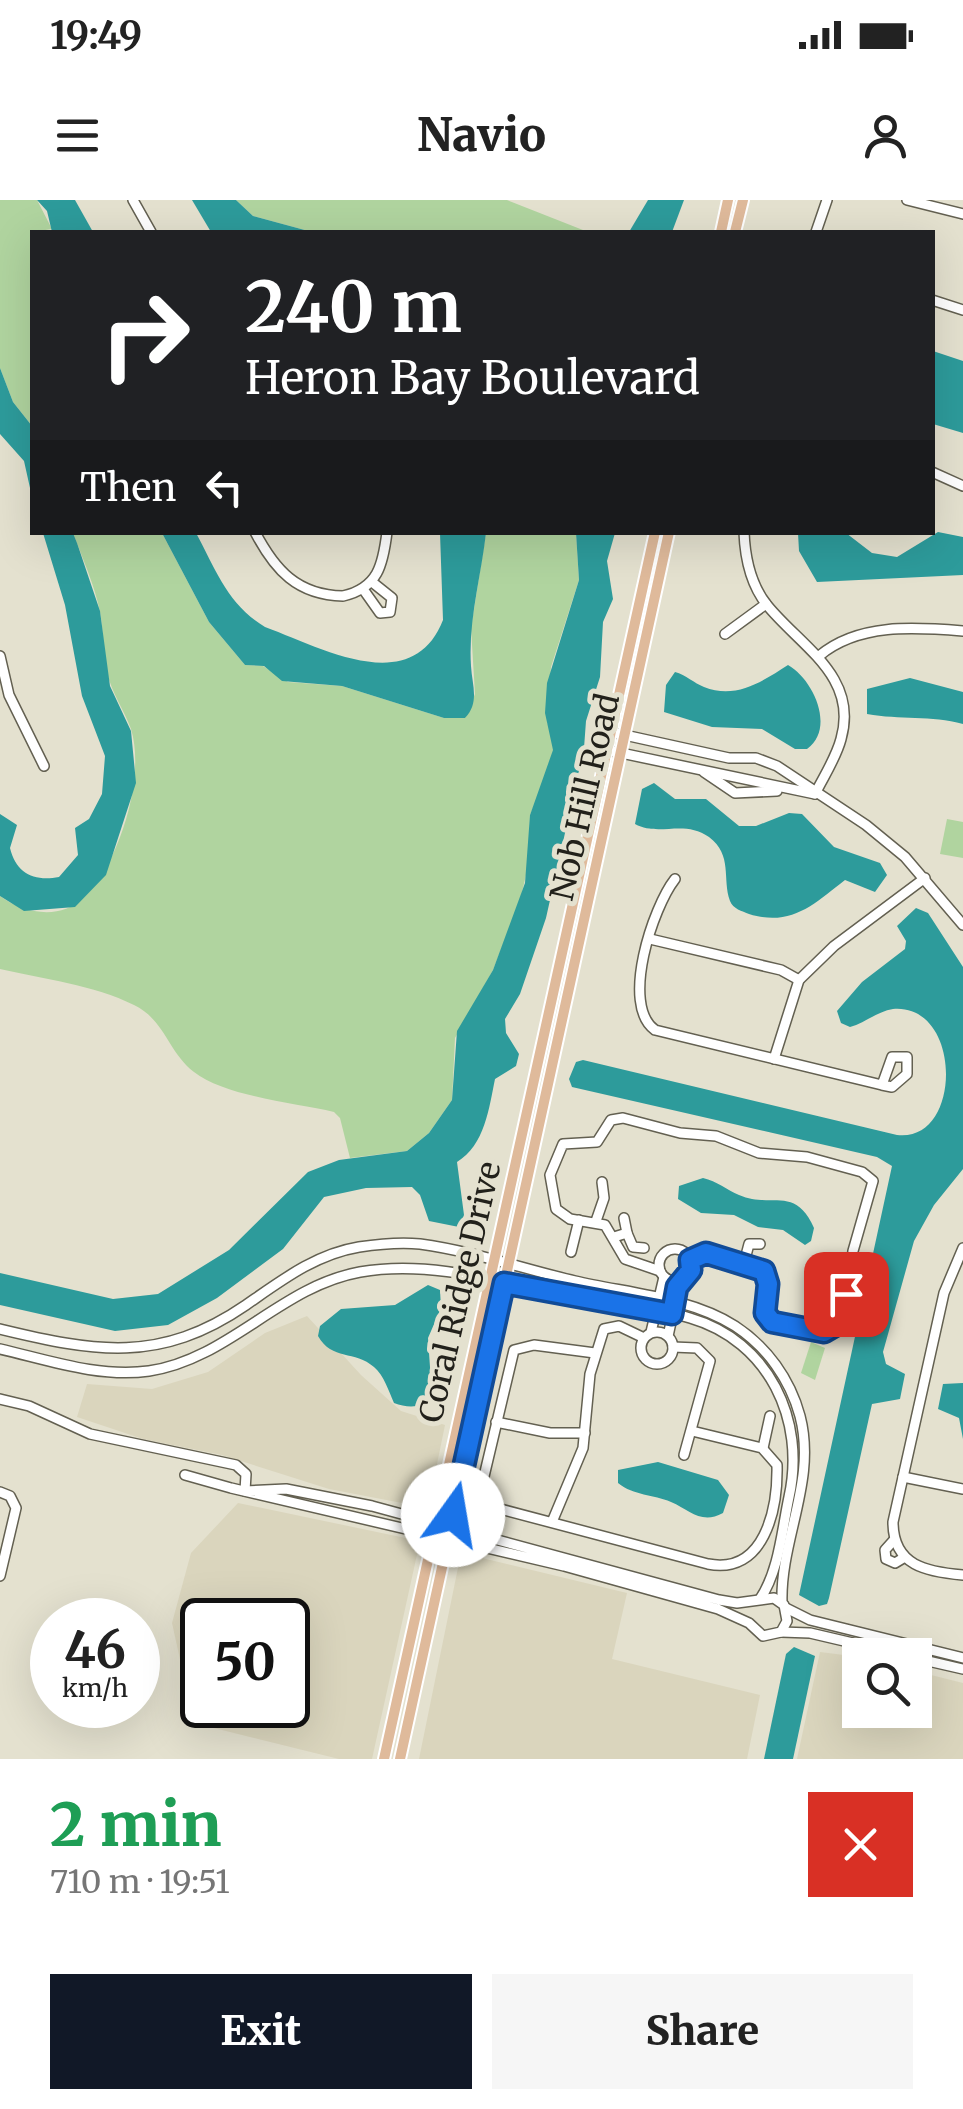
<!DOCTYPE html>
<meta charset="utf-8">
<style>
body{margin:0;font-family:Merriweather,serif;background:#f6f6f6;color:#222;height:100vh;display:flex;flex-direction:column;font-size:38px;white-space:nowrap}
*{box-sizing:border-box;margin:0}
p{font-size:32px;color:#767676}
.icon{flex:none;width:55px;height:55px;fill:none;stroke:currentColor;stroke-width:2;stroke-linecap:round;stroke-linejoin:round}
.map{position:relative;height:1559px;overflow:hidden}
.details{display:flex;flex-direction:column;background:#fff;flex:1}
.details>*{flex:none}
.top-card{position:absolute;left:30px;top:30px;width:905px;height:305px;border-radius:0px;box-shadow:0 10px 40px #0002;background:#202124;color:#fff;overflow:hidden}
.tools{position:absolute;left:842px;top:1438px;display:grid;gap:20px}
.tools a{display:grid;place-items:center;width:90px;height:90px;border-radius:0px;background:#fff;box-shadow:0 10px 40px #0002;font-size:50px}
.speed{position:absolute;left:30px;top:1398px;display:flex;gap:20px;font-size:50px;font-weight:700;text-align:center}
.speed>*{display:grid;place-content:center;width:130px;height:130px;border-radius:50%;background:#fff;box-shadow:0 10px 40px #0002;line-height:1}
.speed small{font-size:25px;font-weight:400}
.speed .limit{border:5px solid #111;border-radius:15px;background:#fff;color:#111}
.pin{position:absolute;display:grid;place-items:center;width:85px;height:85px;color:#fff;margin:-42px;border-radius:20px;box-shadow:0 5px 15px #0006}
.me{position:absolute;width:110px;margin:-55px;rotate:13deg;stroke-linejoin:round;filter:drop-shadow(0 0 8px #0008)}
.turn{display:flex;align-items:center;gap:35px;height:210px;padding:0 50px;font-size:45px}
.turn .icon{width:130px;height:130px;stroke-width:2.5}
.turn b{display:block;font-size:70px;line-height:85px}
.then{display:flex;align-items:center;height:95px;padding:0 50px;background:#0003;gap:20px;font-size:38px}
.round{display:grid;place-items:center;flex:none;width:105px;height:105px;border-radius:0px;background:#f6f6f6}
.summary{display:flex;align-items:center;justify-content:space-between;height:170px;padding:0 50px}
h1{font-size:60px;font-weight:800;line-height:75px;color:#1e9e55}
.primary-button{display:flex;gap:20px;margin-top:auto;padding:20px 50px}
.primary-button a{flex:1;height:115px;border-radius:0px;background:#111827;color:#fff;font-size:40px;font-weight:800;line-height:115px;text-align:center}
.primary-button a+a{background:#f6f6f6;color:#222}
.status{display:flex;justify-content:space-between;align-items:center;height:70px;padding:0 50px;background:#fff;direction:ltr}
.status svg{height:28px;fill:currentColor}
header{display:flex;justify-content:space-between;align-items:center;height:130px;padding:0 50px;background:#fff;font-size:45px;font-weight:800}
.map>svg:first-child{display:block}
.built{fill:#dad5bd;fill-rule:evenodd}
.green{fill:#b0d49f}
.water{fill:#2d9b9b}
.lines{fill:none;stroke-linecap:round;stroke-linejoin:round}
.minor-casing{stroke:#636051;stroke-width:12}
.major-casing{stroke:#fff;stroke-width:14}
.minor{stroke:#fff;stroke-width:9}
.major{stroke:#dfba9b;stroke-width:10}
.route-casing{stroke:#114b97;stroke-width:25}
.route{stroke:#1a73e8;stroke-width:18}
.labels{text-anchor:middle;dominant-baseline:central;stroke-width:10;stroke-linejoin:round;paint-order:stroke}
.street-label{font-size:32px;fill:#22211b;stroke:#e4e1cf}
</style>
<div class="status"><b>19:49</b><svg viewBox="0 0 49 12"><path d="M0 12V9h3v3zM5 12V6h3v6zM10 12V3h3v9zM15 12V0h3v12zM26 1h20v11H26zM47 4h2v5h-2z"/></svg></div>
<header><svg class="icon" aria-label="menu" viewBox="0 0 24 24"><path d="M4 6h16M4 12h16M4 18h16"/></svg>Navio<svg class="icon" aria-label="person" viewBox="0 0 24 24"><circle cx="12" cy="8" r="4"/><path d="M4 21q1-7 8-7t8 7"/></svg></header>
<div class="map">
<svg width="963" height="1559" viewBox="0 0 963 1559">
<rect width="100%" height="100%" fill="#e4e1cf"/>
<g class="built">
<polygon points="307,1116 361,1175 401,1211 445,1225 428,1308 329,1289 222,1255 143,1239 77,1217 87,1184 152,1189 208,1172 265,1133"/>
<path d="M238,1303L420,1341L372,1559H339L194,1523L172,1423L191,1353ZM202,1420H288V1505H202Z"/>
<polygon points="461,1353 627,1393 612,1459 760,1495 747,1559 419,1559"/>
<polygon points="820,1452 860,1457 860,1510 915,1510 915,1471 963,1483 963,1559 797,1559"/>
</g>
<g class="green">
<polygon points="0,0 37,0 52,29 32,32 32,226 13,202 0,168"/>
<polygon points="236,0 507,0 588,32 312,32 253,16"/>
<path d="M73,333H162L209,422L245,465L263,466L288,482L342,486L444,518H465L475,494L471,428L486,333H576L579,380L551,467L547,522L554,538L552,562L530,615L529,662L520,701L493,770L455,838L452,900L429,933L407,951L350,958L340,918L334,912C295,903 224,896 194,872C168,852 165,820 134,805C94,785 43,779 0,769V696C24,714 61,720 83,698C119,664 146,578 131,529C124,510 112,493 107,473C102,453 104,432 100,412C95,386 82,357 73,333Z"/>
<polygon points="947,619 963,622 963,658 940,654"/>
<polygon points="811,1142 825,1148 815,1180 801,1173"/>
</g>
<g class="water">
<polygon points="37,0 75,0 93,32 52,32 47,11"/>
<polygon points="192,0 236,0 253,16 312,32 211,32"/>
<polygon points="648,0 684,0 672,32 629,32"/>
<polygon points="933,151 963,161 963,233 933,224"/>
<polygon points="0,168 13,202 32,226 32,297 24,261 0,234"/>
<polygon points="938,332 963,337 963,375 817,382 799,351 798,333 846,333 872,353 897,357"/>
<path d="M43,333H73L77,343L100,411L110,486L131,531L136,583L106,675L75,707L24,711L0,696V614L17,625L10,648C16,673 34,682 59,677L78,655L75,628L89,619L102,594L105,556L82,496L65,405Z"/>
<path d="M162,333H196C216,370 228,405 265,427C322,448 412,499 443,420L440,333H486C481,377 468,421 471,466C472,485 480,502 465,518H444L342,486L282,481L264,466L245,465L209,422Z"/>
<path d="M576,333H615L607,361L613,399L603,422L600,477L586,521L584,548L546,718L520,794L505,819L506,833L519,854L516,866L495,879C489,908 485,945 457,962L464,1015L459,1027L429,1021L420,995L412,987L366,988L324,997L283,1049L217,1098L168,1125L115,1131L0,1105V1073L113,1099L158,1094L229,1050L308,972L339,960L407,951L429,933L452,900L457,831L493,770L525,683L530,615L553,550L545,513L547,483L579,380Z"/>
<path d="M788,465C813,479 836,528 807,549H795L762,529L712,527L664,512L666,485L675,472C686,475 694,483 704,487C736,500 763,481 788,465Z"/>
<path d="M910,478L963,492V524C931,515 900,520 867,514V489Z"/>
<path d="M654,583L675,599H706L739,626H756L789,613L802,614L834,647L880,663L887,675L875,692L845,680C813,705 791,727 749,714C742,711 733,709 730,701C722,679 733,655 709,637C684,619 659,637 635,624L642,589Z"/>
<path d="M916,708L928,713L963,767V969L934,1005L914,1041L883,1152L886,1164L905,1174L900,1199L872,1204L829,1398L827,1404L819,1406L799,1395L892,966L877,957L572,887L569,879L576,862L583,860L897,935C963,943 963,803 893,809C878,811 865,823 850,827L841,823L837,811L862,782L905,749L906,741L897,726Z"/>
<path d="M703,978C717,981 727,990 739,995C772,1009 795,985 814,1028L811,1041L805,1045L783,1030L758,1027L734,1015L701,1013L678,999L679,986Z"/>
<path d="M428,1085L440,1090L441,1108L428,1138L432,1196C422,1209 408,1208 394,1203C389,1192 384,1175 374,1167C355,1150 332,1161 318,1136L320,1126L341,1109L395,1105Z"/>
<polygon points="963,1183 963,1239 959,1218 938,1209 943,1184"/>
<path d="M658,1262L718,1280L729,1295L723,1313C701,1325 690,1310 671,1302C653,1294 634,1296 618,1283V1270Z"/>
<polygon points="794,1447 815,1456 793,1559 764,1559 786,1454"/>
</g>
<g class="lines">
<defs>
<g id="minor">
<polyline points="133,0 151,32"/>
<polyline points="907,0 963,14"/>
<polyline points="816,32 827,0"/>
<polyline points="932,100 963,110"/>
<polyline points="932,272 963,286"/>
<path d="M255,332C275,370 297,395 343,396C378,388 383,365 387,332"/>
<path d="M744,332C745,358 751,385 767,405C800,446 859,476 841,539C836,558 824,576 815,594"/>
<polyline points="363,389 380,413 390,412 392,398 372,382"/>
<polyline points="725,434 766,404"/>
<polyline points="0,456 9,495 44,566"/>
<path d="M819,456C858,423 914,427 963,431"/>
<polyline points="611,532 729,558 756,558 777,566 866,625 905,657 963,725"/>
<polyline points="607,550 815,594"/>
<polyline points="704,572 735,593 777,591"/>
<path d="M675,679C653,707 620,805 655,830L882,885L892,887L907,874V857H892L882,885"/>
<polyline points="650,739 781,770 799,780"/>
<polyline points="774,859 799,780 834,746 925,678"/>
<polyline points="596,1021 604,998 602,982"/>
<polyline points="627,1033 633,1047 644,1048"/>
<polyline points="614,1037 627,1033 624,1018"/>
<path d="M963,1048L944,1093L893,1322C893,1366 927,1372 963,1375"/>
<circle cx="675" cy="1065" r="16"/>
<polyline points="571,1052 579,1020"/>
<polyline points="744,1063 749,1044 760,1044"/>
<path d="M660,1071L625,1059L605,1025L570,1019L556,1009L550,975L563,944L597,942L611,920L623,918L680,933L716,936L759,953L807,957L862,972L873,981L853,1051L846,1112L833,1131L815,1132L768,1118V1077C755,1059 709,1047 690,1060"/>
<path d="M0,1129C95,1152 160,1164 246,1105C282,1080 316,1054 359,1047C379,1044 400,1042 420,1044C472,1051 524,1069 575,1081C626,1093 690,1097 735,1126C767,1147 790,1179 800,1216C817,1281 780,1339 782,1403"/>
<circle cx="657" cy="1148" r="16"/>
<polyline points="651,1132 664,1077"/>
<polyline points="668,1136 680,1081"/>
<polyline points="673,1147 697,1148 710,1161 684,1255"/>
<path d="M0,1149C48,1160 99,1178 149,1171C229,1159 281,1086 360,1072C429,1060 496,1081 562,1096C604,1105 648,1106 690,1118C769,1141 806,1220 789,1297C782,1330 779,1371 760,1399"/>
<path d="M595,1153L534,1145L514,1150L481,1289L489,1306L708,1364C764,1375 778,1310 777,1265L762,1248L692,1231"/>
<polyline points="0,1199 29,1206 90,1234 236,1265 246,1274 245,1291"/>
<polyline points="496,1222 550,1233 585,1233"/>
<polyline points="763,1248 770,1216"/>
<polyline points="185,1275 231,1288 564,1366 718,1409 749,1423 763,1436 781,1432 787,1421 784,1405 774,1398 737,1403 719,1400 372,1306 286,1289 245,1291"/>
<polyline points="903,1277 963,1289"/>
<polyline points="0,1292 10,1296 16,1308 0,1376"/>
<polyline points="552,1322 583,1248 590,1174 604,1129 619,1126 644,1138"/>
<polyline points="894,1340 885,1350 886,1359 895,1363 905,1357"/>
<polyline points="786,1408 810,1420 963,1458"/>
<polyline points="781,1432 810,1433 904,1455"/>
<polyline points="915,1458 963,1469"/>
</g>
<g id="major">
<polyline points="721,32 728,0"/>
<polyline points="735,32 743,0"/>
<polyline points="384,1559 655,332"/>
<polyline points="400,1559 669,332"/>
</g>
</defs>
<use href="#minor" class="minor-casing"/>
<use href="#major" class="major-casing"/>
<use href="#minor" class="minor"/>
<use href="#major" class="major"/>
</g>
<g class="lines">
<defs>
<polyline id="route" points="453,1315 504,1083 672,1114 677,1087 691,1070 690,1060 706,1053 764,1071 768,1084 765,1113 772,1122 824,1132 843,1121 846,1094"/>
</defs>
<use href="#route" class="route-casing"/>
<use href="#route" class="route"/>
</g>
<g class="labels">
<g class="street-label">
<text transform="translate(585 597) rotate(-77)">Nob Hill Road</text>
<text transform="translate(460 1092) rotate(-77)">Coral Ridge Drive</text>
</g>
</g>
</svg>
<div class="tools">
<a><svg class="icon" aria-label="search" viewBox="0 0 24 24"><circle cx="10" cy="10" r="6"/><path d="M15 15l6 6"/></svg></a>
</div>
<div class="speed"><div>46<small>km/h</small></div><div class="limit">50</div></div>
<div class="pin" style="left:846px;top:1094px;background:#d93025"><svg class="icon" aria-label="arrive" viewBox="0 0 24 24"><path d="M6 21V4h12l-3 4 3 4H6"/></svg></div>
<svg class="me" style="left:453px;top:1315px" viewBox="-20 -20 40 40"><circle r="19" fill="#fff"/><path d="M0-13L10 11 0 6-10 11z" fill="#1a73e8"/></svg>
<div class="top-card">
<div class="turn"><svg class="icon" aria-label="right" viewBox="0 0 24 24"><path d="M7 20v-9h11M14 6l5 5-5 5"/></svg><div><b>240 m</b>Heron Bay Boulevard</div></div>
<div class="then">Then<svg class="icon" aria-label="left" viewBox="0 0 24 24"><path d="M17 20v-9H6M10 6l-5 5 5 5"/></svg></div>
</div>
</div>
<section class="details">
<div class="summary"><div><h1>2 min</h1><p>710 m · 19:51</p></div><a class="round" style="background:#d93025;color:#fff"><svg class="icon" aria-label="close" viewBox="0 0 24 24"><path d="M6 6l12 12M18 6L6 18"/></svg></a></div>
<div class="primary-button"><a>Exit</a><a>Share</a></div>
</section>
